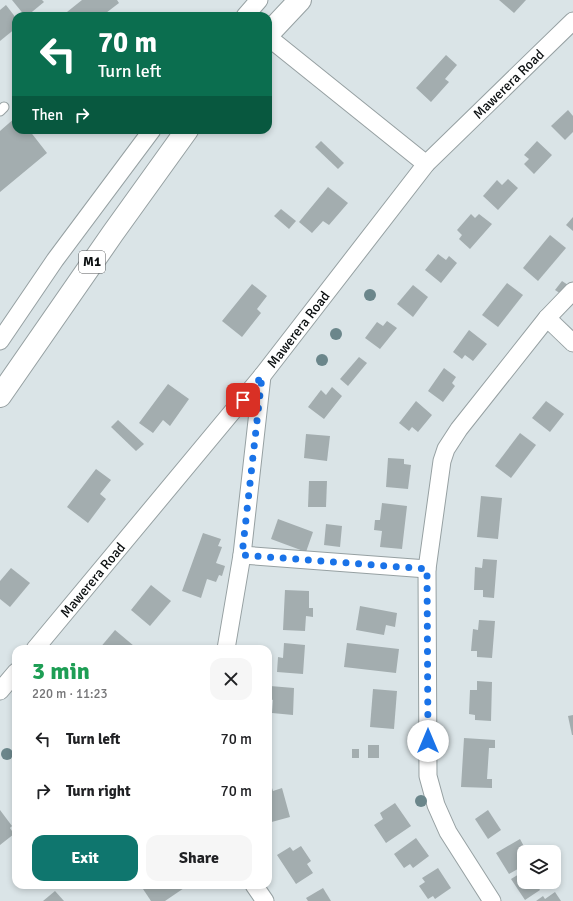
<!DOCTYPE html>
<meta charset="utf-8">
<style>
body{margin:0;font-family:Signika,sans-serif;background:#f6f6f6;color:#202124;height:100vh;display:flex;flex-direction:column;font-size:15px;white-space:nowrap}
*{box-sizing:border-box;margin:0}
p{font-size:13px;color:#757577}
.icon{flex:none;width:22px;height:22px;fill:none;stroke:currentColor;stroke-width:2;stroke-linecap:round;stroke-linejoin:round}
.map{position:relative;flex:1;overflow:hidden}
.panel{position:absolute;left:12px;top:645px;width:260px;height:244px;display:flex;flex-direction:column;background:#fff;border-radius:12px;box-shadow:0 2px 6px #0003}
.panel>*{flex:none}
.banner{position:absolute;left:12px;top:12px;width:260px;height:122px;border-radius:12px;box-shadow:0 2px 6px #0003;background:#0b6e4f;color:#fff;overflow:hidden}
.buttons{position:absolute;left:517px;top:845px;display:grid;gap:8px}
.buttons a{display:grid;place-items:center;width:44px;height:44px;border-radius:8px;background:#fff;box-shadow:0 2px 6px #0003;font-size:20px}
.pin{position:absolute;display:grid;place-items:center;width:34px;height:34px;color:#fff;margin:-17px;border-radius:8px;box-shadow:0 2px 6px #0006}
.me{position:absolute;width:44px;margin:-22px;rotate:0deg;stroke-linejoin:round;filter:drop-shadow(0 0 3px #0008)}
.turn{display:flex;align-items:center;gap:14px;height:84px;padding:0 20px;font-size:18px}
.turn .icon{width:52px;height:52px;stroke-width:2.5}
.turn b{display:block;font-size:28px;line-height:34px}
.then{display:flex;align-items:center;height:38px;padding:0 20px;background:#0003;gap:8px;font-size:15px}
.round{display:grid;place-items:center;flex:none;width:42px;height:42px;border-radius:12px;background:#f6f6f6}
.head{display:flex;align-items:center;justify-content:space-between;height:68px;padding:0 20px}
h1{font-size:24px;font-weight:800;line-height:30px;color:#1e9e55}
.button{display:flex;gap:8px;margin-top:auto;padding:8px 20px}
.button a{flex:1;height:46px;border-radius:12px;background:#0f766e;color:#fff;font-size:16px;font-weight:800;line-height:46px;text-align:center}
.button a+a{background:#f6f6f6;color:#202124}
ul{padding:0;list-style:none}
li{display:flex;align-items:center;gap:12px;height:52px;padding:0 20px}
li div{flex:1}
li b{display:block;font-size:15px}
li em{font-style:normal}
.map>svg:first-child{display:block}
.building{fill:#a3adaf}
.lines{fill:none;stroke-linecap:round;stroke-linejoin:round}
.service-casing{stroke:#96a0a2;stroke-width:11}
.minor-casing{stroke:#96a0a2;stroke-width:19}
.trunk-casing{stroke:#96a0a2;stroke-width:24}
.service{stroke:#fff;stroke-width:9}
.minor{stroke:#fff;stroke-width:17}
.trunk{stroke:#fff;stroke-width:22}
.tree{fill:#6b868b}
.route{stroke:#1a73e8;stroke-width:7;stroke-dasharray:0 12.6}
.labels{text-anchor:middle;dominant-baseline:central;stroke-width:4;stroke-linejoin:round;paint-order:stroke}
.shield{fill:#fff;stroke:#545758;stroke-width:1}
.shield-label{font-size:13px;font-weight:bold;fill:#0b0f10}
.street-label{font-size:14px;fill:#0b0f10;stroke:#fff}
</style>
<div class="map">
<svg width="573" height="901" viewBox="0 0 573 901">
<rect width="100%" height="100%" fill="#dae4e7"/>
<g class="building">
<polygon points="12,0 42,0 44,2 27,16 25,16"/>
<polygon points="82,0 117,0 119,3 102,16 62,16"/>
<polygon points="499,0 526,0 514,13"/>
<polygon points="6,5 16,18 16,28 0,41 0,10"/>
<polygon points="446,55 457,65 445,79 449,82 431,102 416,88"/>
<polygon points="568,110 573,116 573,132 565,140 551,126"/>
<polygon points="16,117 16,130 29,130 47,153 0,192 0,131"/>
<polygon points="321,141 344,163 338,169 315,147"/>
<polygon points="537,141 552,155 534,174 524,164 529,159 524,155"/>
<polygon points="508,179 518,188 498,210 483,196 497,180 502,185"/>
<polygon points="328,187 348,203 329,225 323,221 312,233 299,222"/>
<polygon points="281,209 296,221 289,229 274,216"/>
<polygon points="471,214 475,218 479,214 492,224 470,249 459,239 462,235 457,230"/>
<polygon points="573,217 573,231 566,225"/>
<polygon points="550,235 566,248 538,281 523,268"/>
<polygon points="438,254 446,260 449,256 457,263 441,283 425,270"/>
<polygon points="562,281 568,285 561,294 555,290"/>
<polygon points="507,283 523,295 498,327 482,315"/>
<polygon points="252,284 267,296 257,309 261,313 242,337 222,321"/>
<polygon points="413,285 428,297 413,317 397,304"/>
<polygon points="387,321 397,328 380,349 365,338 377,322 383,326"/>
<polygon points="469,330 487,344 473,361 465,355 462,359 453,352"/>
<polygon points="359,357 367,363 348,386 340,379"/>
<polygon points="444,368 456,377 452,383 455,386 443,402 428,391"/>
<polygon points="168,384 189,399 170,426 163,420 153,433 139,423"/>
<polygon points="332,387 342,396 324,419 308,407 321,390 326,395"/>
<polygon points="416,401 432,415 418,432 412,427 409,431 399,423"/>
<polygon points="546,401 564,414 550,432 532,418"/>
<polygon points="118,420 144,444 136,451 111,427"/>
<polygon points="520,433 536,445 511,478 495,466"/>
<polygon points="306,434 330,436 327,461 304,458"/>
<polygon points="388,458 404,459 404,464 411,465 408,489 386,487"/>
<polygon points="96,469 111,480 100,494 106,499 88,523 67,507"/>
<polygon points="309,481 327,481 326,507 308,507"/>
<polygon points="481,496 502,498 498,539 477,537"/>
<polygon points="382,503 407,506 402,549 380,547 382,531 374,530 375,520 380,520"/>
<polygon points="278,519 313,532 306,552 271,539"/>
<polygon points="326,524 342,526 340,547 324,545"/>
<polygon points="203,533 221,539 218,546 222,547 216,563 225,566 222,576 219,575 216,582 207,579 201,598 182,591"/>
<polygon points="483,559 497,560 494,598 483,597 483,590 474,590 475,567 482,568"/>
<polygon points="11,568 30,583 10,607 0,599 0,581"/>
<polygon points="151,585 171,601 150,626 131,610"/>
<polygon points="285,590 309,591 309,608 313,608 313,617 306,616 305,631 283,630"/>
<polygon points="360,606 397,613 395,627 386,625 384,635 356,630"/>
<polygon points="479,620 495,621 492,658 477,657 477,651 471,651 473,629 478,630"/>
<polygon points="115,630 134,646 131,649 99,649"/>
<polygon points="284,643 305,645 303,674 277,672 278,657 283,658"/>
<polygon points="347,643 399,649 396,673 344,667"/>
<polygon points="477,681 492,682 491,721 475,720 475,715 469,714 470,690 477,690"/>
<polygon points="270,686 294,688 293,715 272,713 273,700 270,699"/>
<polygon points="373,689 397,691 394,729 370,727"/>
<polygon points="573,715 573,735 572,735 568,716"/>
<polygon points="464,738 495,740 495,748 489,748 487,779 492,779 492,788 461,787"/>
<rect x="368" y="745" width="11" height="13"/>
<rect x="352" y="749" width="7" height="9"/>
<polygon points="271,785 273,791 282,788 290,817 268,823 268,786"/>
<polygon points="395,803 411,826 386,843 374,825 383,819 380,813"/>
<polygon points="0,810 12,826 10,828 14,834 0,845"/>
<polygon points="488,810 501,830 488,839 475,819"/>
<polygon points="416,838 429,856 413,868 410,864 404,868 394,854"/>
<polygon points="520,839 527,852 524,852 524,859 520,861 523,866 509,874 496,853"/>
<polygon points="301,846 311,861 307,864 313,873 296,884 277,855 290,847 293,851"/>
<polygon points="438,868 451,888 435,899 433,896 428,899 419,886 425,882 422,878"/>
<polygon points="524,871 524,882 535,882 540,890 525,900 511,879"/>
<polygon points="149,885 186,885 187,886 165,901 151,901 143,889"/>
<polygon points="323,888 331,901 308,901 306,898"/>
<polygon points="55,891 64,901 43,901"/>
<polygon points="555,892 561,901 536,901 543,896 545,899"/>
</g>
<g class="lines">
<defs>
<polyline id="service" points="0,111 4,107"/>
<g id="minor">
<polyline points="245,16 259,0"/>
<polyline points="268,37 426,164"/>
<polyline points="547,318 573,343"/>
<polyline points="0,341 55,260 152,130"/>
<polyline points="242,555 427,569"/>
<path id="s1" d="M35,649L262,376L426,164L573,21"/>
<polyline points="226,649 242,555 262,376"/>
<polyline points="0,691 16,672"/>
<polyline points="254,885 265,901"/>
<polyline points="492,901 448,832 436,805 428,776 427,569 442,461 446,449 459,429 547,318 573,291"/>
</g>
<g id="trunk">
<polyline points="268,34 300,0"/>
<polyline points="0,396 113,233 187,130"/>
</g>
</defs>
<use href="#service" class="service-casing"/>
<use href="#minor" class="minor-casing"/>
<use href="#trunk" class="trunk-casing"/>
<use href="#service" class="service"/>
<use href="#minor" class="minor"/>
<use href="#trunk" class="trunk"/>
</g>
<g class="tree">
<circle cx="370" cy="295" r="6"/>
<circle cx="336" cy="334" r="6"/>
<circle cx="322" cy="360" r="6"/>
<circle cx="7" cy="754" r="6"/>
<circle cx="421" cy="801" r="6"/>
</g>
<g class="lines">
<polyline class="route" points="243,400 262,376 242,555 427,569 428,741"/>
</g>
<g class="labels">
<rect class="shield" x="79" y="251" width="26" height="22" rx="3"/>
<g class="shield-label">
<text x="92" y="262">M1</text>
</g>
<g class="street-label">
<text stroke="none"><textPath href="#s1" startOffset="738">Mawerera Road</textPath></text>
<text stroke="none"><textPath href="#s1" startOffset="414">Mawerera Road</textPath></text>
<text stroke="none"><textPath href="#s1" startOffset="90">Mawerera Road</textPath></text>
</g>
</g>
</svg>
<div class="buttons">
<a><svg class="icon" aria-label="layers" viewBox="0 0 24 24"><path d="M12 4l9 5-9 5-9-5zM3 14l9 5 9-5"/></svg></a>
</div>
<div class="pin" style="left:243px;top:400px;background:#d93025"><svg class="icon" aria-label="arrive" viewBox="0 0 24 24"><path d="M6 21V4h12l-3 4 3 4H6"/></svg></div>
<svg class="me" style="left:428px;top:741px" viewBox="-20 -20 40 40"><circle r="19" fill="#fff"/><path d="M0-13L10 11 0 6-10 11z" fill="#1a73e8"/></svg>
<div class="banner">
<div class="turn"><svg class="icon" aria-label="left" viewBox="0 0 24 24"><path d="M17 20v-9H6M10 6l-5 5 5 5"/></svg><div><b>70 m</b>Turn left</div></div>
<div class="then">Then<svg class="icon" aria-label="right" viewBox="0 0 24 24"><path d="M7 20v-9h11M14 6l5 5-5 5"/></svg></div>
</div>
<section class="panel">
<div class="head"><div><h1>3 min</h1><p>220 m · 11:23</p></div><a class="round"><svg class="icon" aria-label="close" viewBox="0 0 24 24"><path d="M6 6l12 12M18 6L6 18"/></svg></a></div>
<ul>
<li><svg class="icon" aria-label="left" viewBox="0 0 24 24"><path d="M17 20v-9H6M10 6l-5 5 5 5"/></svg><div><b>Turn left</b></div><em>70 m</em></li>
<li><svg class="icon" aria-label="right" viewBox="0 0 24 24"><path d="M7 20v-9h11M14 6l5 5-5 5"/></svg><div><b>Turn right</b></div><em>70 m</em></li>
</ul>
<div class="button"><a>Exit</a><a>Share</a></div>
</section>
</div>
